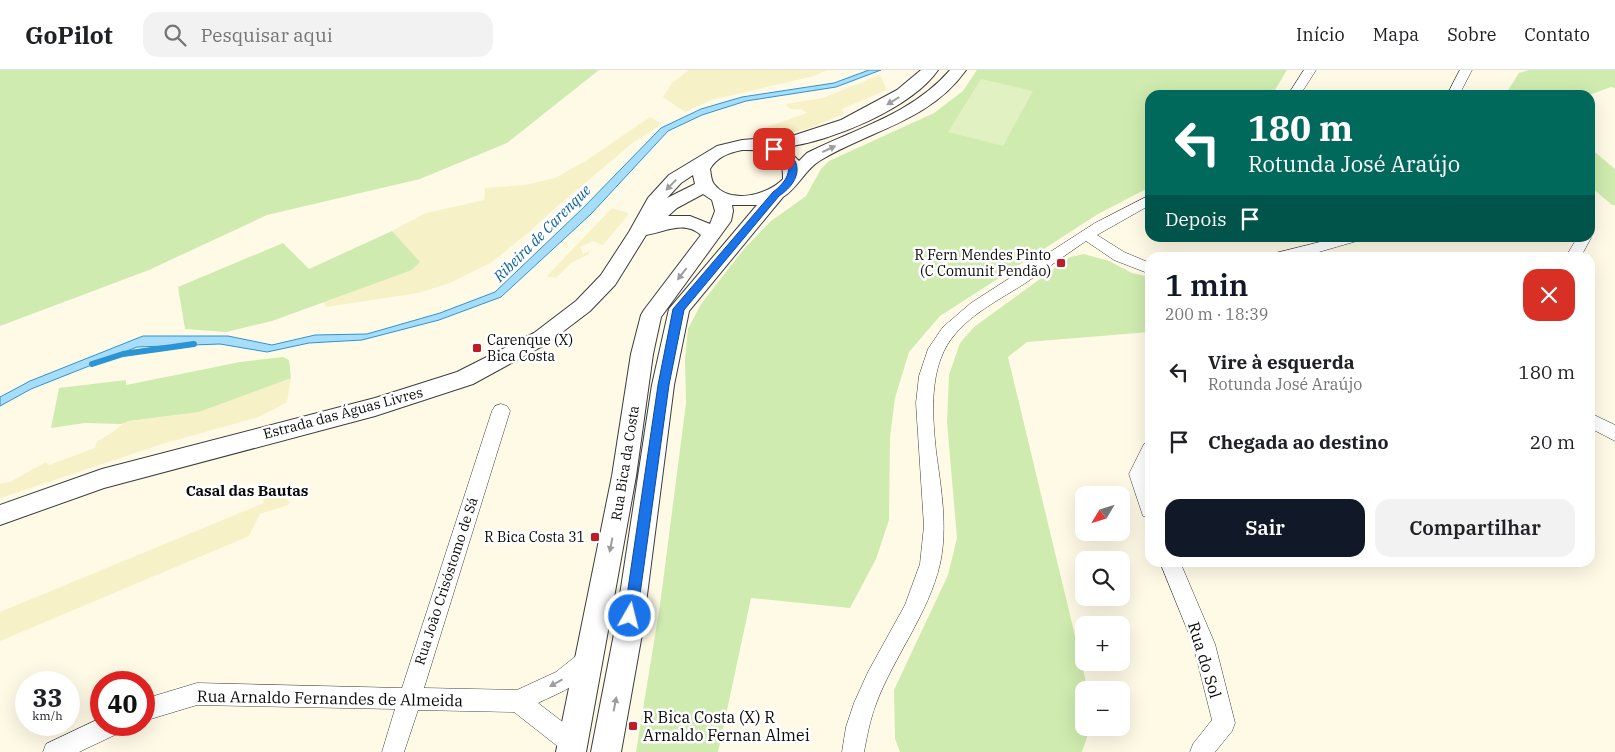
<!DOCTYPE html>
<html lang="pt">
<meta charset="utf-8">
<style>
body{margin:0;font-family:"IBM Plex Serif",serif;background:#f2f2f2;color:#202124;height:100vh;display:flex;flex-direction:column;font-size:19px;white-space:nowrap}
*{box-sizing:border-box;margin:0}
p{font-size:16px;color:#757577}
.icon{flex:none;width:28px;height:28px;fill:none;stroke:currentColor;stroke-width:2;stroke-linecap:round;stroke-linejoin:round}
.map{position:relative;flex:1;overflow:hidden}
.panel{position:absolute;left:1145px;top:182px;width:450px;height:315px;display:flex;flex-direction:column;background:#fff;border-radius:15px;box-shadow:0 5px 20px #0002}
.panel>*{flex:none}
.hud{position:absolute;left:1145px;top:20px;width:450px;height:152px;border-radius:15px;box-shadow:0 5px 20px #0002;background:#00695c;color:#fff;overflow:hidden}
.needle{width:32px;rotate:232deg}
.controls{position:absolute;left:1075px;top:416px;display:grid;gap:10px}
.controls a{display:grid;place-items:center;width:55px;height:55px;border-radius:10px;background:#fff;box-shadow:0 5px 20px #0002;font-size:25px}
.speed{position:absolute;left:15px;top:601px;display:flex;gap:10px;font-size:25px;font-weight:700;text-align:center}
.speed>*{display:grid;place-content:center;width:65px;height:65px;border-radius:50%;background:#fff;box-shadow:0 5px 20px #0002;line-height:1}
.speed small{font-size:12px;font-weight:400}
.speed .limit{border:8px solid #d22;background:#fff;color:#111}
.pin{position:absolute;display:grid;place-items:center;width:42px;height:42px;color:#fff;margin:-21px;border-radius:10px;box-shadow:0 2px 8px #0006}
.me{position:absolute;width:55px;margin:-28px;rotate:8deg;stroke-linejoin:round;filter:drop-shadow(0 0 4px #0008)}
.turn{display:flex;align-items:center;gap:18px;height:105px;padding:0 20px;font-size:22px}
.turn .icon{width:65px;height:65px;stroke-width:2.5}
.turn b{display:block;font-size:35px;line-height:42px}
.then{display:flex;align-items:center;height:48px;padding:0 20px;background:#0003;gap:10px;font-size:19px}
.round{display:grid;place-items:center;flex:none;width:52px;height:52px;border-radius:15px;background:#f2f2f2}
.summary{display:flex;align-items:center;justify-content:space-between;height:85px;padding:0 20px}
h1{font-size:30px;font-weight:600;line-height:38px;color:#111827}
.primary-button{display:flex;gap:10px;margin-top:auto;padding:10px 20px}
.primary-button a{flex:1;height:58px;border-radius:15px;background:#111827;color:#fff;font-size:20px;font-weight:600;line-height:58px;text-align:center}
.primary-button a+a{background:#f2f2f2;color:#202124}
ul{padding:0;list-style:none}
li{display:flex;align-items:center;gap:15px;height:70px;padding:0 20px}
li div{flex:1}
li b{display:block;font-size:19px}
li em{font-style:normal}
header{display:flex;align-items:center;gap:30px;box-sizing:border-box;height:70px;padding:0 25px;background:#fff;border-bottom:1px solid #e0e0e0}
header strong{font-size:24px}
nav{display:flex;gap:28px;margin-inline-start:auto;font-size:18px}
.search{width:350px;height:45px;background:#f2f2f2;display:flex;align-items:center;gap:12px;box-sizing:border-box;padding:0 18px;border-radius:15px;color:#757577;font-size:19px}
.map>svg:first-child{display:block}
.farmland{fill:#f6f1c6}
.green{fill:#cfebaf}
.pitch{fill:#e2f1c1}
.water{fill:#a8ddf9;stroke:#2b94d4}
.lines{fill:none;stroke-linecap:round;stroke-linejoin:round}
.stream{stroke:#2b94d4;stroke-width:6}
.minor-casing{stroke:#3d3d3d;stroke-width:1}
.tertiary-casing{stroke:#3d3d3d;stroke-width:2}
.minor{fill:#fff;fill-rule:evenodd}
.tertiary{fill:#fff;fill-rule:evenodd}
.oneway{fill:#9d9d9d}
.route{fill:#1a73e8;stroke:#114b97}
.poi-dot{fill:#c01c27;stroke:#fff;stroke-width:2}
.labels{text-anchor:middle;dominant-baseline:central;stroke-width:5;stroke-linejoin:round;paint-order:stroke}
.poi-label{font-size:14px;fill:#0a0a0a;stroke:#fff;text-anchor:end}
.street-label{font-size:14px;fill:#0a0a0a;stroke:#fff}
.water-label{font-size:15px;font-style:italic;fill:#0e63a0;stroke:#fff}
.neighbourhood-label{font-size:15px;font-weight:bold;fill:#0a0a0a;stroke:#fff}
.near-street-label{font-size:16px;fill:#0a0a0a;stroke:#fff}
.near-poi-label{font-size:16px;fill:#0a0a0a;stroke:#fff;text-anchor:start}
</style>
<header>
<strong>GoPilot</strong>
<div class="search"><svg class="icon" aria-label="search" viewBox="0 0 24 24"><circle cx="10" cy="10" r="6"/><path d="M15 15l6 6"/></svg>Pesquisar aqui</div>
<nav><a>Início</a><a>Mapa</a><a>Sobre</a><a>Contato</a></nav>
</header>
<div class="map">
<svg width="1615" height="682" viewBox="0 0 1615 682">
<rect width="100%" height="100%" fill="#fffae6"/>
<g class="farmland">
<polygon points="689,0 827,0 814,6 711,30 685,42 663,27 672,13"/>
<polygon points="880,5 887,20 844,38 842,40 844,44 810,58 792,62 764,58 807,43 801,39 790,39 786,35 787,34 823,28"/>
<polygon points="650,47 662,54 635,71 553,140 528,163 492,192 450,213 418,223 326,237 324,232 412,200 420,192 392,161 426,143 484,130 485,118 525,115 555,108 584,92"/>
<polygon points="612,138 628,143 628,145 604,174 602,175 593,171 580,177 583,184 589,181 589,184 571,193 556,208 547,206"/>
<polygon points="291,308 287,332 259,347 162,374 0,428 0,414 10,412 46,392 49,395 95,378 97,371 112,363 125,352 199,342"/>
<polygon points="277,423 290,432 288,435 260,444 249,466 0,571 0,542 264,433 263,430"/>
</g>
<g class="green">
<polygon points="0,0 599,0 507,73 420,109 267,145 149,200 0,256"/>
<polygon points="977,0 1287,0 1272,25 1150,25 1150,117 1098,144 940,246 909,282 895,328 890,367 889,450 876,489 850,538 751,528 718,682 636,682 660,535 686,333 685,290 688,259 701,234 744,179 771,151 806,126 821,99 829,91 934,43 963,21"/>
<polygon points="1529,0 1615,0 1615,18 1611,17 1589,25 1505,25 1519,3"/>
<polygon points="1590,78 1615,99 1615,135 1612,135 1590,116"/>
<polygon points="392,161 420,192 412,200 272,251 226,262 185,259 178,217 283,173 309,199"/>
<polygon points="1084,184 1109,191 1132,203 1150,207 1150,262 1027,272 1008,287 1088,620 1084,620 1084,658 1090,658 1082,682 900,682 895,669 894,620 948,505 957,468 947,352 949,305 960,273 974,257 1070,187"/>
<polygon points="283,287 289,290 291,308 199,342 129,351 121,354 85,353 51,358 59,318 126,310 126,315 240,292"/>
</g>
<polygon class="pitch" points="981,9 1033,21 1003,76 948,62"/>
<polygon class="water" points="869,0 881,0 836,17 746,31 702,45 668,61 591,144 501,227 439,250 362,270 309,273 267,282 220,274 137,277 31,319 0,336 0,327 30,311 143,266 228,266 272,275 315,265 367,264 440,243 495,222 582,139 661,58 701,39 742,27 834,13"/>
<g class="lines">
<polyline class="stream" points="92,294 123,284 194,274"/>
<defs>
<g id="minor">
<polygon points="1304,0 1316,0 1300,25 1288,25"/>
<polygon points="1460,0 1472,0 1459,25 1447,25"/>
<path d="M1150,125V135L1097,165L1124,182L1150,193V204L1114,190L1086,171C1065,185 1045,200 1024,214C994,233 954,252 941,288C930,317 933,351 936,381C941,418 948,457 940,494C928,545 894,586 876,634C870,650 867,666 864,682H842L846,657L854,633L868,602L905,535L920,494L924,456L916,333L919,306L928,279L943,257L971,233L1095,153Z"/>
<polygon points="1590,166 1591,168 1580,188 1565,188 1577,168 1590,168"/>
<polygon points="1336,168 1359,168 1357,171 1298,188 1270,188 1272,184"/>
<path d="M501,334L507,336L510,341L424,618L517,620L556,602L581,582L589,579L597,582L600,589C590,611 559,623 538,633L581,666L584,674L581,682H565L514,642L418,640L404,682H382L395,639L197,635L144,651V629L197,613L402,618L492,341L495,336Z"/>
<polygon points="1590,343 1615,355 1615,371 1590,358"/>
<polygon points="1150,372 1150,398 1147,404 1150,412 1150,448 1143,446 1129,404 1144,374"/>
<polygon points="1160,492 1180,492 1215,574 1235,653 1232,661 1215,682 1190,682 1193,674 1212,650 1193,574"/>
<polygon points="101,648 101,655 122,655 119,663 79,682 43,682 46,674"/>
</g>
<path id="tertiary" d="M921,0H938C912,38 830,72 785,77L799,91L807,83C857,58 912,44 950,0H966C930,51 871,60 821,90C805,99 798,118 783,127L689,241L674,315L642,564L621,682H591L614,564L652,315L669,239L757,135H732L733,141L731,151L661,247L653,284L636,406L586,682H556L612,406L631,284L641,245L644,240L701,165C683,150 666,162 646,165L615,215L590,241L548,273L473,314L375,346L104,418L0,455V435L102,399L375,328L457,302L534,263L576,231L601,205L629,162L648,128L669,105L717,76L742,70L792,66L841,50L897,20ZM742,80C755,80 776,79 781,93C783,98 783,105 783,109C768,125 730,135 714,114C711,110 711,104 710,99C717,87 728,83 742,80ZM693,105L695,114L667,128L681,113ZM703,124L712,130L715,141L710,154L690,146H668L677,138Z"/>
</defs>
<use href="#minor" class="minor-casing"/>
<use href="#tertiary" class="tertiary-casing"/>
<use href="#minor" class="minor"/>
<use href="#tertiary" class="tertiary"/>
</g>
<defs><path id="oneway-solid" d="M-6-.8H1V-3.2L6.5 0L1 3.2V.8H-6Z" transform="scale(1.25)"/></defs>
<g class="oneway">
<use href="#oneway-solid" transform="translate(893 31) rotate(148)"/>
<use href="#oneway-solid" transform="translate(829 79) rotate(-25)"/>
<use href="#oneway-solid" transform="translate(671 115) rotate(134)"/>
<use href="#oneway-solid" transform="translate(682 204) rotate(128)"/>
<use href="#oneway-solid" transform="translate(611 475) rotate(101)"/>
<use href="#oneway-solid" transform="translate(556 613) rotate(151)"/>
<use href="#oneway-solid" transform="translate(615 634) rotate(-79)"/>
</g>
<path class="route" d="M774,76C805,86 803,110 779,126L684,240L669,315L637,546L635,551L630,553L626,551L624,546L658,315L673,239L773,122C785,113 797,98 780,86C777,83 773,82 770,79Z"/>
<g class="poi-dot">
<rect x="1056" y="188" width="10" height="10" rx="2.5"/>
<rect x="472" y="273" width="10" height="10" rx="2.5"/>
<rect x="590" y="462" width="10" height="10" rx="2.5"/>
<rect x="628" y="651" width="10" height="10" rx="2.5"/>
</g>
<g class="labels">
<g class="poi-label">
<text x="1051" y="185">R Fern Mendes Pinto<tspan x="1051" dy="16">(C Comunit Pendão)</tspan></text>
<text x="487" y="270" text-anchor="start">Carenque (X)<tspan x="487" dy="16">Bica Costa</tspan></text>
<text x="585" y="467">R Bica Costa 31</text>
</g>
<g class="street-label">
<text transform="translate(343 343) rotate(-15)">Estrada das Águas Livres</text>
<text transform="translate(625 393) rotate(-81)">Rua Bica da Costa</text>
<text transform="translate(446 511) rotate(-72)">Rua João Crisóstomo de Sá</text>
</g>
<g class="water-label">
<text transform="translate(542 163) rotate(-45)">Ribeira de Carenque</text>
</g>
<g class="neighbourhood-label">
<text x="247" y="420">Casal das Bautas</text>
</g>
<g class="near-street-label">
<text transform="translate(1205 590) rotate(73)">Rua do Sol</text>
<text transform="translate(330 628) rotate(1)">Rua Arnaldo Fernandes de Almeida</text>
</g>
<g class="near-poi-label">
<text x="643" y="647">R Bica Costa (X) R<tspan x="643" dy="18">Arnaldo Fernan Almei</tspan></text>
</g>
</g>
</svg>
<div class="controls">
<a><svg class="needle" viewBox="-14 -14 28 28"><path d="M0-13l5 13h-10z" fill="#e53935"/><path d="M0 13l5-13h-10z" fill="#757577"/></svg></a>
<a><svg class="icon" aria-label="search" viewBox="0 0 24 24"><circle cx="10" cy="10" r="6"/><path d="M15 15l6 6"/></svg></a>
<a>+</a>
<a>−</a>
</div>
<div class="speed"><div>33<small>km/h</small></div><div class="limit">40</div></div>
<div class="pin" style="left:774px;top:79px;background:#d93025"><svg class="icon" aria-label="arrive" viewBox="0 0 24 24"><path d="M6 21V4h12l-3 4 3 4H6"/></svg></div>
<svg class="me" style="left:630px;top:546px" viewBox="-20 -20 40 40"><circle r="17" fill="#1a73e8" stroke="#fff" stroke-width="3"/><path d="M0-11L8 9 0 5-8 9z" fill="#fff"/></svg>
<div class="hud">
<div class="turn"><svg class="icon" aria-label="left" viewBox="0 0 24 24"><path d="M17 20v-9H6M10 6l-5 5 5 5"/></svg><div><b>180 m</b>Rotunda José Araújo</div></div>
<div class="then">Depois<svg class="icon" aria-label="arrive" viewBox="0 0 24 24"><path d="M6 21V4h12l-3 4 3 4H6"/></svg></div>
</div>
<section class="panel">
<div class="summary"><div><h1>1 min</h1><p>200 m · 18:39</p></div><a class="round" style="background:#d93025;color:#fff"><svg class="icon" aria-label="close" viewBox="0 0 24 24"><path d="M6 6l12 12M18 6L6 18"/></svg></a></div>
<ul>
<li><svg class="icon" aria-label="left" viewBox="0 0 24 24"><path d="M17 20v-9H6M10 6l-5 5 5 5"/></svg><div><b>Vire à esquerda</b><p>Rotunda José Araújo</p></div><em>180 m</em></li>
<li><svg class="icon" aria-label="arrive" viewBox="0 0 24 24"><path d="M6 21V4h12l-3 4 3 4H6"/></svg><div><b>Chegada ao destino</b></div><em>20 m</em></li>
</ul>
<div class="primary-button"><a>Sair</a><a>Compartilhar</a></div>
</section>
</div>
